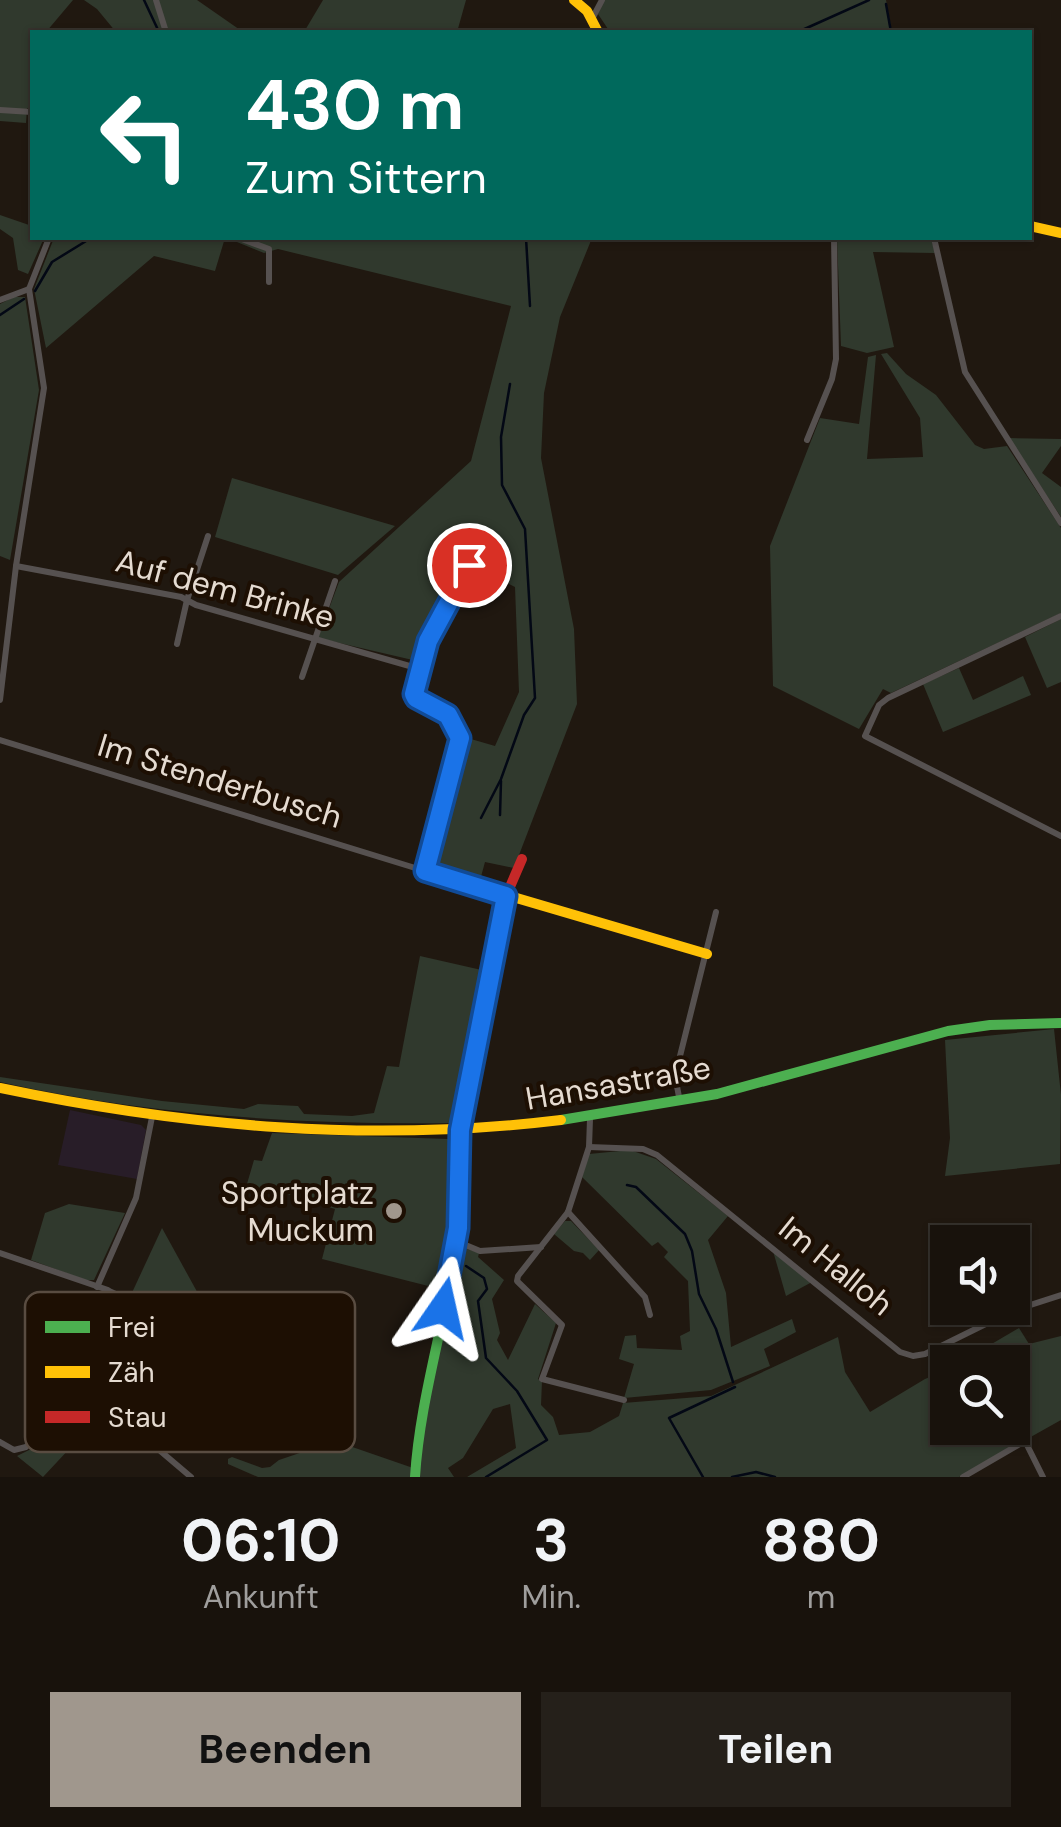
<!DOCTYPE html>
<html lang="de">
<meta charset="utf-8">
<style>
body{margin:0;font-family:"DM Sans",sans-serif;background:#25201a;color:#f1f3f6;height:100vh;display:flex;flex-direction:column;font-size:38px;white-space:nowrap}
*{box-sizing:border-box;margin:0}
p{font-size:32px;color:#9f9e9d}
.icon{flex:none;width:55px;height:55px;fill:none;stroke:currentColor;stroke-width:2;stroke-linecap:round;stroke-linejoin:round}
.map{position:relative;height:1477px;overflow:hidden}
.side{display:flex;flex-direction:column;background:#18120c;flex:1}
.side>*{flex:none}
.top-card{position:absolute;left:30px;top:30px;width:1002px;height:210px;border-radius:0px;box-shadow:0 2px 8px #0004,0 0 0 2px #36322d;background:#00695c;color:#fff;overflow:hidden}
.fabs{position:absolute;left:930px;top:1225px;display:grid;gap:20px}
.fabs a{display:grid;place-items:center;width:100px;height:100px;border-radius:0px;background:#18120c;box-shadow:0 2px 8px #0004,0 0 0 2px #36322d;font-size:50px}
.pin{position:absolute;display:grid;place-items:center;width:85px;height:85px;color:#fff;margin:-42px;border:5px solid #fff;border-radius:50%;box-shadow:0 2px 10px #0007}
.me{position:absolute;width:110px;margin:-55px;rotate:11deg;stroke-linejoin:round;filter:drop-shadow(0 0 8px #0008)}
.turn{display:flex;align-items:center;gap:35px;height:210px;padding:0 50px;font-size:45px}
.turn .icon{width:130px;height:130px;stroke-width:2.5}
.turn b{display:block;font-size:70px;line-height:85px}
.eta{display:flex;justify-content:space-evenly;align-items:center;height:170px;text-align:center}
.eta b{font-size:60px;font-weight:700;line-height:70px}
.primary-button{display:flex;gap:20px;margin-top:auto;padding:20px 50px}
.primary-button a{flex:1;height:115px;border-radius:0px;background:#a0978d;color:#111;font-size:40px;font-weight:700;line-height:115px;text-align:center}
.primary-button a+a{background:#25201a;color:#f1f3f6}
.map>svg:first-child{display:block}
.commercial{fill:#281d28}
.green{fill:#30392d}
.lines{fill:none;stroke-linecap:round;stroke-linejoin:round}
.stream{stroke:#030815;stroke-width:2.5}
.street{stroke:#565150;stroke-width:6}
.fast{stroke:#4caf50;stroke-width:10}
.slow{stroke:#ffc107;stroke-width:10}
.jam{stroke:#c62828;stroke-width:10}
.route-casing{stroke:#114b97;stroke-width:25}
.route{stroke:#1a73e8;stroke-width:18}
.poi-dot{fill:#a0978d;stroke:#1d0f03;stroke-width:4}
.labels{text-anchor:middle;dominant-baseline:central;stroke-width:8;stroke-linejoin:round;paint-order:stroke}
.street-label{font-size:32px;fill:#e5dbd1;stroke:#1d0f03}
.poi-label{font-size:32px;fill:#e5dbd1;stroke:#1d0f03;text-anchor:end}
.key{fill:#1d0f03;stroke:#594c41;stroke-width:2.5}
.key-label{font-size:28px;fill:#e5dbd1}
</style>
<div class="map">
<svg width="1061" height="1477" viewBox="0 0 1061 1477">
<rect width="100%" height="100%" fill="#201810"/>
<polygon class="commercial" points="70,1110 141,1125 146,1130 137,1179 58,1165"/>
<g class="green">
<polygon points="0,0 73,0 46,32 32,32 32,108 27,108 26,123 0,121"/>
<polygon points="84,0 197,0 243,32 116,32 97,9"/>
<polygon points="323,0 466,0 457,32 304,32"/>
<polygon points="604,0 886,0 892,32 788,32 778,30 610,32 598,14"/>
<polygon points="0,215 32,226 32,238 44,238 28,274 18,270 13,238 0,229"/>
<polygon points="54,238 225,238 215,271 154,256 46,348 34,289"/>
<polygon points="227,238 305,240 306,238 592,238 560,317 544,393 541,458 574,629 577,704 514,868 485,862 479,884 430,870 430,858 464,737 495,746 519,692 515,587 465,562 422,640 417,661 318,638 339,582 471,461 511,306 278,249 264,253"/>
<polygon points="837,238 931,238 935,253 873,252 894,347 867,353 841,346"/>
<polygon points="14,297 25,297 39,390 10,560 0,556 0,304"/>
<polygon points="887,353 906,374 936,395 975,445 984,449 1007,446 1061,528 1061,613 891,693 883,689 859,729 773,686 770,546 820,418 859,424 868,357 876,355 867,459 923,457 920,418 881,354"/>
<polygon points="1009,438 1061,439 1061,446 1042,473 1061,487 1061,517"/>
<polygon points="232,478 395,526 338,575 215,537"/>
<polygon points="1061,619 1061,682 1047,688 1025,637"/>
<polygon points="959,668 973,700 1023,676 1031,695 943,732 923,684"/>
<path d="M420,956L486,971L455,1120L451,1123C299,1125 148,1115 0,1082V1077L162,1101L244,1109L258,1104L298,1106L304,1114L352,1116L374,1113L387,1066L399,1067Z"/>
<polygon points="1054,1029 1061,1095 1060,1164 945,1176 950,1138 945,1040"/>
<path d="M272,1133L448,1139C465,1180 448,1246 440,1289L322,1259L335,1209L275,1190L244,1194L254,1160L262,1161Z"/>
<polygon points="630,1150 656,1159 728,1216 708,1240 726,1293 731,1347 792,1319 796,1332 764,1349 770,1366 711,1390 624,1398 634,1364 619,1359 625,1336 636,1335 637,1348 682,1350 680,1336 690,1331 688,1281 664,1257 668,1252 658,1242 652,1246 582,1177 589,1154"/>
<polygon points="69,1204 125,1213 94,1280 85,1280 31,1260 45,1213"/>
<polygon points="565,1221 571,1221 599,1250 590,1260 583,1253 574,1251 554,1234"/>
<polygon points="162,1228 206,1308 194,1337 130,1297"/>
<polygon points="462,1247 479,1253 478,1257 504,1280 492,1299 500,1333 497,1340 508,1360 535,1304 556,1323 538,1379 542,1381 541,1405 553,1417 559,1435 590,1432 619,1416 623,1403 711,1396 838,1337 845,1372 870,1412 925,1379 947,1370 948,1428 1012,1428 1012,1362 961,1362 1019,1328 1029,1344 1061,1336 1061,1420 959,1477 467,1477 516,1448 510,1404 493,1409 463,1458 448,1468 454,1477 258,1477 228,1464 228,1459 232,1457 262,1468 270,1467 279,1460 335,1441 416,1469 458,1248"/>
<polygon points="773,1251 812,1282 786,1296"/>
<polygon points="59,1410 85,1432 43,1477 17,1456 31,1449"/>
</g>
<g class="lines">
<g class="stream">
<polyline points="144,0 159,32"/>
<polyline points="886,4 891,32"/>
<polyline points="763,32 800,31 869,0"/>
<polyline points="526,238 530,306"/>
<polyline points="35,291 52,262 91,238"/>
<polyline points="0,315 24,299"/>
<polyline points="500,815 501,781"/>
<polyline points="481,818 501,779 524,715 535,698 525,529 502,485 501,437 510,384"/>
<polyline points="627,1185 636,1187 685,1234 692,1251 699,1294 716,1329 733,1382"/>
<polyline points="466,1266 484,1278 487,1289 478,1301 486,1358 517,1391 547,1440 486,1477"/>
<polyline points="703,1477 669,1418 735,1387"/>
<polyline points="732,1477 756,1472 775,1477"/>
</g>
<g class="street">
<polyline points="156,0 166,32"/>
<polyline points="592,19 602,0"/>
<polyline points="0,110 32,112"/>
<polyline points="239,238 269,249 269,282"/>
<polyline points="934,238 965,372 1061,523"/>
<polyline points="0,300 29,289"/>
<polyline points="807,440 832,379 836,359 834,238"/>
<polyline points="16,566 181,597 196,605 420,669"/>
<polyline points="1061,616 888,698 879,705 865,736 1061,836"/>
<polyline points="177,644 187,600 208,536"/>
<polyline points="302,677 335,581"/>
<polyline points="0,700 16,566 44,388 29,289 49,238"/>
<polyline points="0,740 425,871"/>
<polyline points="680,1102 675,1076 716,912"/>
<polyline points="590,1119 589,1147 568,1212 518,1276 517,1281 562,1325 542,1379 624,1400"/>
<polyline points="589,1147 643,1149 657,1155 900,1352 913,1356 925,1354 1012,1311 1061,1295"/>
<polyline points="568,1212 645,1297 650,1315"/>
<polyline points="456,1241 480,1251 541,1247"/>
<polyline points="0,1253 108,1290 111,1319 85,1373 105,1404 191,1477"/>
<polyline points="97,1287 136,1198 152,1117"/>
<polyline points="109,1291 151,1310 157,1318"/>
<polyline points="0,1442 14,1450 26,1447 85,1373"/>
<polyline points="963,1477 1025,1441 1043,1477"/>
</g>
<g class="fast">
<polyline points="561,1120 717,1094 948,1031 990,1025 1061,1023"/>
<path d="M415,1477C420,1397 446,1321 456,1242C461,1196 455,1150 464,1104"/>
</g>
<g class="slow">
<polyline points="574,0 587,11 598,32"/>
<polyline points="1030,226 1061,233"/>
<polyline points="469,565 428,641 415,693 416,698 448,715 460,739 425,871 707,954"/>
<path d="M0,1088C186,1127 371,1143 561,1120"/>
</g>
<polyline class="jam" points="464,1104 506,896 522,859"/>
</g>
<g class="lines">
<defs>
<polyline id="route" points="443,1308 458,1228 460,1130 506,896 425,871 460,738 448,715 416,698 414,694 428,641 469,565"/>
</defs>
<use href="#route" class="route-casing"/>
<use href="#route" class="route"/>
</g>
<circle class="poi-dot" cx="394" cy="1211" r="10"/>
<g class="labels">
<g class="street-label">
<text transform="translate(225 589) rotate(15)">Auf dem Brinke</text>
<text transform="translate(220 781) rotate(17)">Im Stenderbusch</text>
<text transform="translate(618 1083) rotate(-10)">Hansastraße</text>
<text transform="translate(836 1266) rotate(39)">Im Halloh</text>
</g>
<g class="poi-label">
<text x="374" y="1193">Sportplatz<tspan x="374" dy="37">Muckum</tspan></text>
</g>
</g>
<rect x="25" y="1292" width="330" height="160" rx="15" class="key"/>
<rect x="45" y="1321" width="45" height="12" fill="#4caf50"/>
<rect x="45" y="1366" width="45" height="12" fill="#ffc107"/>
<rect x="45" y="1411" width="45" height="12" fill="#c62828"/>
<g class="key-label">
<text x="108" y="1337">Frei</text>
<text x="108" y="1382">Zäh</text>
<text x="108" y="1427">Stau</text>
</g>
</svg>
<div class="fabs">
<a><svg class="icon" aria-label="sound" viewBox="0 0 24 24"><path d="M4 9h4l5-4v14l-5-4H4zM17 9q2 3 0 6"/></svg></a>
<a><svg class="icon" aria-label="search" viewBox="0 0 24 24"><circle cx="10" cy="10" r="6"/><path d="M15 15l6 6"/></svg></a>
</div>
<div class="pin" style="left:469px;top:565px;background:#d93025"><svg class="icon" aria-label="arrive" viewBox="0 0 24 24"><path d="M6 21V4h12l-3 4 3 4H6"/></svg></div>
<svg class="me" style="left:443px;top:1308px" viewBox="-20 -20 40 40"><path d="M0-17L14 15 0 8-14 15z" fill="#1a73e8" stroke="#fff" stroke-width="4"/></svg>
<div class="top-card">
<div class="turn"><svg class="icon" aria-label="left" viewBox="0 0 24 24"><path d="M17 20v-9H6M10 6l-5 5 5 5"/></svg><div><b>430 m</b>Zum Sittern</div></div>
</div>
</div>
<section class="side">
<div class="eta">
<div><b>06:10</b><p>Ankunft</p></div>
<div><b>3</b><p>Min.</p></div>
<div><b>880</b><p>m</p></div>
</div>
<div class="primary-button"><a>Beenden</a><a>Teilen</a></div>
</section>
